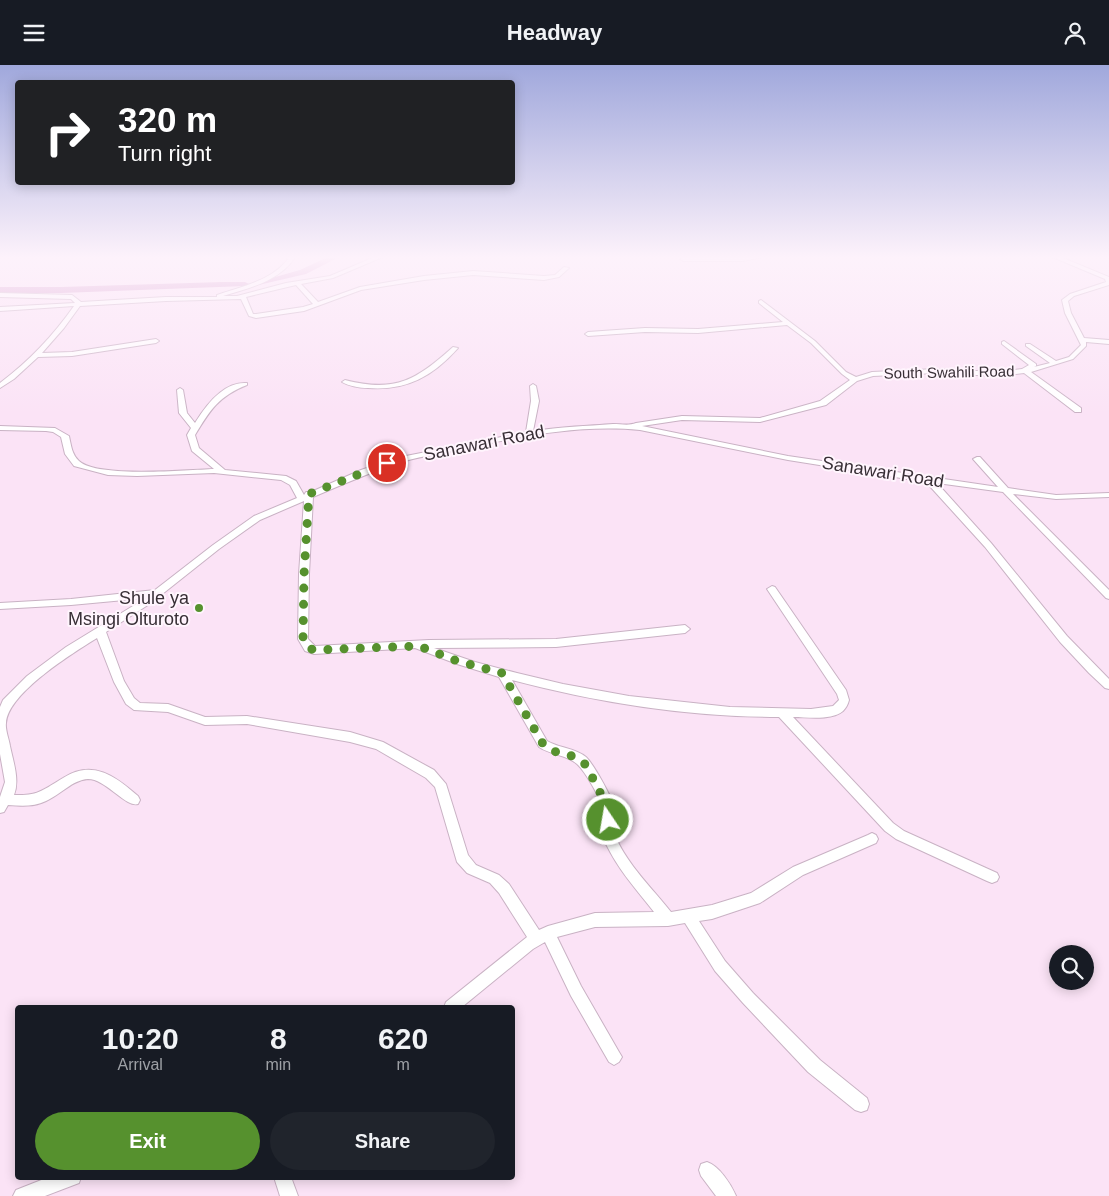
<!DOCTYPE html>
<style>
body{margin:0;font-family:Helvetica,sans-serif;background:#20242c;color:#f1f3f6;height:100vh;display:flex;flex-direction:column;font-size:19px;white-space:nowrap}
*{box-sizing:border-box;margin:0}
p{font-size:16px;color:#9ea1a6}
.icon{flex:none;width:28px;height:28px;fill:none;stroke:currentColor;stroke-width:2;stroke-linecap:round;stroke-linejoin:round}
.map{position:relative;flex:1;overflow:hidden}
.drawer{position:absolute;left:15px;top:940px;width:500px;height:175px;display:flex;flex-direction:column;background:#171b24;border-radius:5px;box-shadow:0 2px 12px #0003}
.drawer>*{flex:none}
.top-card{position:absolute;left:15px;top:15px;width:500px;height:105px;border-radius:5px;box-shadow:0 2px 12px #0003;background:#202124;color:#fff;overflow:hidden}
.fabs{position:absolute;left:1049px;top:880px;display:grid;gap:10px}
.fabs a{display:grid;place-items:center;width:45px;height:45px;border-radius:50%;background:#171b24;box-shadow:0 2px 12px #0003;font-size:25px}
.pin{position:absolute;display:grid;place-items:center;width:42px;height:42px;color:#fff;margin:-21px;border:2px solid #fff;border-radius:50%;box-shadow:0 1px 5px #0007}
.me{position:absolute;width:55px;margin:-28px;rotate:348deg;stroke-linejoin:round;filter:drop-shadow(0 0 4px #0008)}
.turn{display:flex;align-items:center;gap:18px;height:105px;padding:0 20px;font-size:22px}
.turn .icon{width:65px;height:65px;stroke-width:2.5}
.turn b{display:block;font-size:35px;line-height:42px}
.eta{display:flex;justify-content:space-evenly;align-items:center;height:85px;text-align:center}
.eta b{font-size:30px;font-weight:700;line-height:35px}
.button{display:flex;gap:10px;margin-top:auto;padding:10px 20px}
.button a{flex:1;height:58px;border-radius:30px;background:#56912e;color:#fff;font-size:20px;font-weight:700;line-height:58px;text-align:center}
.button a+a{background:#20242c;color:#f1f3f6}
header{display:flex;justify-content:space-between;align-items:center;height:65px;padding:0 20px;background:#171b24;font-size:22px;font-weight:700}
.map>svg:first-child{display:block}
.lines{fill:none;stroke-linecap:round;stroke-linejoin:round}
.river{fill:#d497ca;fill-rule:evenodd}
.minor-casing{stroke:#c9b2c4;stroke-width:2}
.minor{fill:#fff;fill-rule:evenodd}
.route{stroke:#56912e;stroke-width:9;stroke-dasharray:0 16.2}
.poi-dot{fill:#56912e;stroke:#fff5fd;stroke-width:2}
.labels{text-anchor:middle;dominant-baseline:central;stroke-width:4;stroke-linejoin:round;paint-order:stroke}
.far-street-label{font-size:15px;fill:#382f36;stroke:#fff5fd}
.street-label{font-size:18px;fill:#382f36;stroke:#fff5fd}
.poi-label{font-size:18px;fill:#382f36;stroke:#fff5fd;text-anchor:end}
</style>
<header><svg class="icon" aria-label="menu" viewBox="0 0 24 24"><path d="M4 6h16M4 12h16M4 18h16"/></svg>Headway<svg class="icon" aria-label="person" viewBox="0 0 24 24"><circle cx="12" cy="8" r="4"/><path d="M4 21q1-7 8-7t8 7"/></svg></header>
<div class="map">
<svg width="1109" height="1131" viewBox="0 0 1109 1131">
<rect width="100%" height="100%" fill="#fbe3f6"/>
<g class="lines">
<g class="river">
<polygon points="330,191 341,191 306,209 254,221 250,219 300,205"/>
<polygon points="222,217 245,217 249,219 245,221 61,228 0,228 0,222 61,222"/>
</g>
<defs>
<g id="minor">
<path d="M290,191H296C280,216 250,223 223,231H237L286,218L330,211L377,191H385L333,213L301,219L318,237L360,222L424,211L473,206L544,211L555,210L564,202L569,203L559,212L544,215L473,210L424,215L361,225L304,246L256,253L249,251L241,234L166,236L80,241L64,263L42,288L72,287L156,274L159,276L156,278L72,291L38,292L14,314L0,323V318C29,296 53,271 74,241L0,246V242L75,238L71,234L0,232V228L72,230L81,237L166,232H217V230C243,221 275,215 290,191ZM296,220L313,239L303,242L256,249H253L246,232Z"/>
<polygon points="753,191 768,191 743,196 683,196 680,194 683,192"/>
<path d="M1050,191H1058L1109,212V220L1074,231L1068,236L1071,248L1084,273L1109,275V279L1086,277V281L1073,294L1031,307L1081,343V347H1075L1024,308L997,311L936,308L873,311L857,316L826,340L760,357L682,355L642,361L788,391L998,422L973,394L977,392H980L1008,423L1056,430L1109,428V432L1056,434L1013,429L1109,525V534L1106,533L1003,427L937,418L991,478L1067,571L1109,614V624L1105,623L1089,608L1060,577L985,482L926,417L788,395L640,365C579,359 517,372 458,385C438,389 417,392 398,398C369,408 341,420 313,432L309,509L308,574L315,581L429,575L556,574L685,560L690,564L685,568L556,582L434,583L475,597L517,608L563,619L629,631L730,642L811,644L833,641L839,635L837,629L767,524L772,521L775,522L846,625L849,635C848,639 846,643 843,646C831,656 807,652 793,652L893,758L904,766L997,808L999,812L997,816L992,818L987,816L896,774L885,766L779,652C689,652 599,638 512,615L547,676C559,683 575,683 586,692C594,700 614,735 615,746C616,756 611,763 616,773C628,800 652,823 671,847L712,840L751,828L793,802L868,770L872,768L876,770L878,774L876,778L803,810L760,838L712,854L699,856L725,896L753,928L820,995L867,1033L869,1039L867,1045L861,1047L855,1045L808,1007L743,938L715,906L685,858L668,861L595,862L557,872L581,921L619,987L622,992L619,997L614,1000L609,997L571,931L545,877L533,884L462,942H444L446,937L527,872L499,828L490,818L467,808L457,797L435,722L426,713L376,684L350,677L247,659L205,660L168,647L134,645L126,639L114,617L97,573C73,588 8,628 6,658C5,665 9,674 10,681C13,696 20,715 14,730C38,731 43,725 63,713C93,694 115,711 138,731L140,735L138,739C126,743 106,714 88,714C72,715 60,730 46,736C34,742 21,741 8,740L4,747L0,748V732L5,717L0,689V642L3,635L27,611L66,582L146,533L71,540L0,544V538L71,534L155,525L213,480L254,451L297,433L290,420L281,415L214,408L137,411L108,410L74,401L65,389L61,372L53,367L46,366L0,365V361L55,363L69,371C71,380 72,390 79,396C97,413 187,405 214,404L192,386L187,370L191,363L179,348L177,325L180,323L183,325L187,348L195,358C206,340 224,316 247,318V320C219,331 210,345 195,370L199,383L225,405L286,411L296,416L304,430L306,427H311L361,405L396,393L526,367L531,336L530,321L533,319L536,321L539,336L533,366C560,362 586,361 613,359C621,359 629,361 636,358L682,351L760,353L820,336L850,315L842,309L811,278L787,260L698,268L645,267L588,271L585,269L588,267L645,263L698,264L783,257L759,238V236L761,235L815,276L846,307L856,312L872,307L936,304L997,307L1022,304L1029,300L1002,279V277L1004,276L1036,299V301L1034,302L1050,298L1026,281V279H1030L1056,296L1069,292L1081,280L1065,248L1062,235L1070,229L1106,217L1105,214ZM304,436L299,509L298,574L305,586L314,589L415,583L457,599L499,612L539,682C551,690 567,690 577,699C585,706 602,735 603,746C604,755 599,762 603,772C614,800 636,824 654,847L595,848L548,861L539,865L509,819L499,810L476,800L468,790L446,719L434,705L383,677L350,667L247,651L205,652L168,639L140,638L134,633L124,616L106,567L151,538L219,484L260,455Z"/>
<path d="M453,282L458,283C433,311 407,326 368,323C360,323 349,321 342,317L345,315C396,328 416,315 453,282Z"/>
<path d="M707,1097C719,1101 731,1119 736,1131H716L701,1111L699,1105L701,1099Z"/>
<polygon points="49,1112 81,1112 79,1118 45,1131 13,1131 16,1125"/>
<polygon points="274,1112 291,1112 298,1131 280,1131"/>
</g>
</defs>
<use href="#minor" class="minor-casing"/>
<use href="#minor" class="minor"/>
</g>
<linearGradient id="sky" x2="0" y2="1"><stop stop-color="#a0a8dc"/><stop offset="0.55" stop-color="#fdf2fb"/><stop offset="1" stop-color="#fdf2fb" stop-opacity="0"/></linearGradient>
<rect width="1109" height="349" fill="url(#sky)"/>
<g class="lines">
<polyline class="route" points="387,398 309,429 304,510 303,574 309,583 314,585 419,581 457,596 502,608 543,679 553,686 576,692 586,700 609,745 608,755"/>
</g>
<circle class="poi-dot" cx="199" cy="543" r="5"/>
<g class="labels">
<g class="far-street-label">
<text transform="translate(949 307) rotate(-1)">South Swahili Road</text>
</g>
<g class="street-label">
<text transform="translate(484 378) rotate(-11)">Sanawari Road</text>
<text transform="translate(883 407) rotate(9)">Sanawari Road</text>
</g>
<g class="poi-label">
<text x="189" y="533">Shule ya<tspan x="189" dy="21">Msingi Olturoto</tspan></text>
</g>
</g>
</svg>
<div class="fabs">
<a><svg class="icon" aria-label="search" viewBox="0 0 24 24"><circle cx="10" cy="10" r="6"/><path d="M15 15l6 6"/></svg></a>
</div>
<div class="pin" style="left:387px;top:398px;background:#d93025"><svg class="icon" aria-label="arrive" viewBox="0 0 24 24"><path d="M6 21V4h12l-3 4 3 4H6"/></svg></div>
<svg class="me" style="left:608px;top:755px" viewBox="-20 -20 40 40"><circle r="17" fill="#56912e" stroke="#fff" stroke-width="3"/><path d="M0-11L8 9 0 5-8 9z" fill="#fff"/></svg>
<div class="top-card">
<div class="turn"><svg class="icon" aria-label="right" viewBox="0 0 24 24"><path d="M7 20v-9h11M14 6l5 5-5 5"/></svg><div><b>320 m</b>Turn right</div></div>
</div>
<section class="drawer">
<div class="eta">
<div><b>10:20</b><p>Arrival</p></div>
<div><b>8</b><p>min</p></div>
<div><b>620</b><p>m</p></div>
</div>
<div class="button"><a>Exit</a><a>Share</a></div>
</section>
</div>
